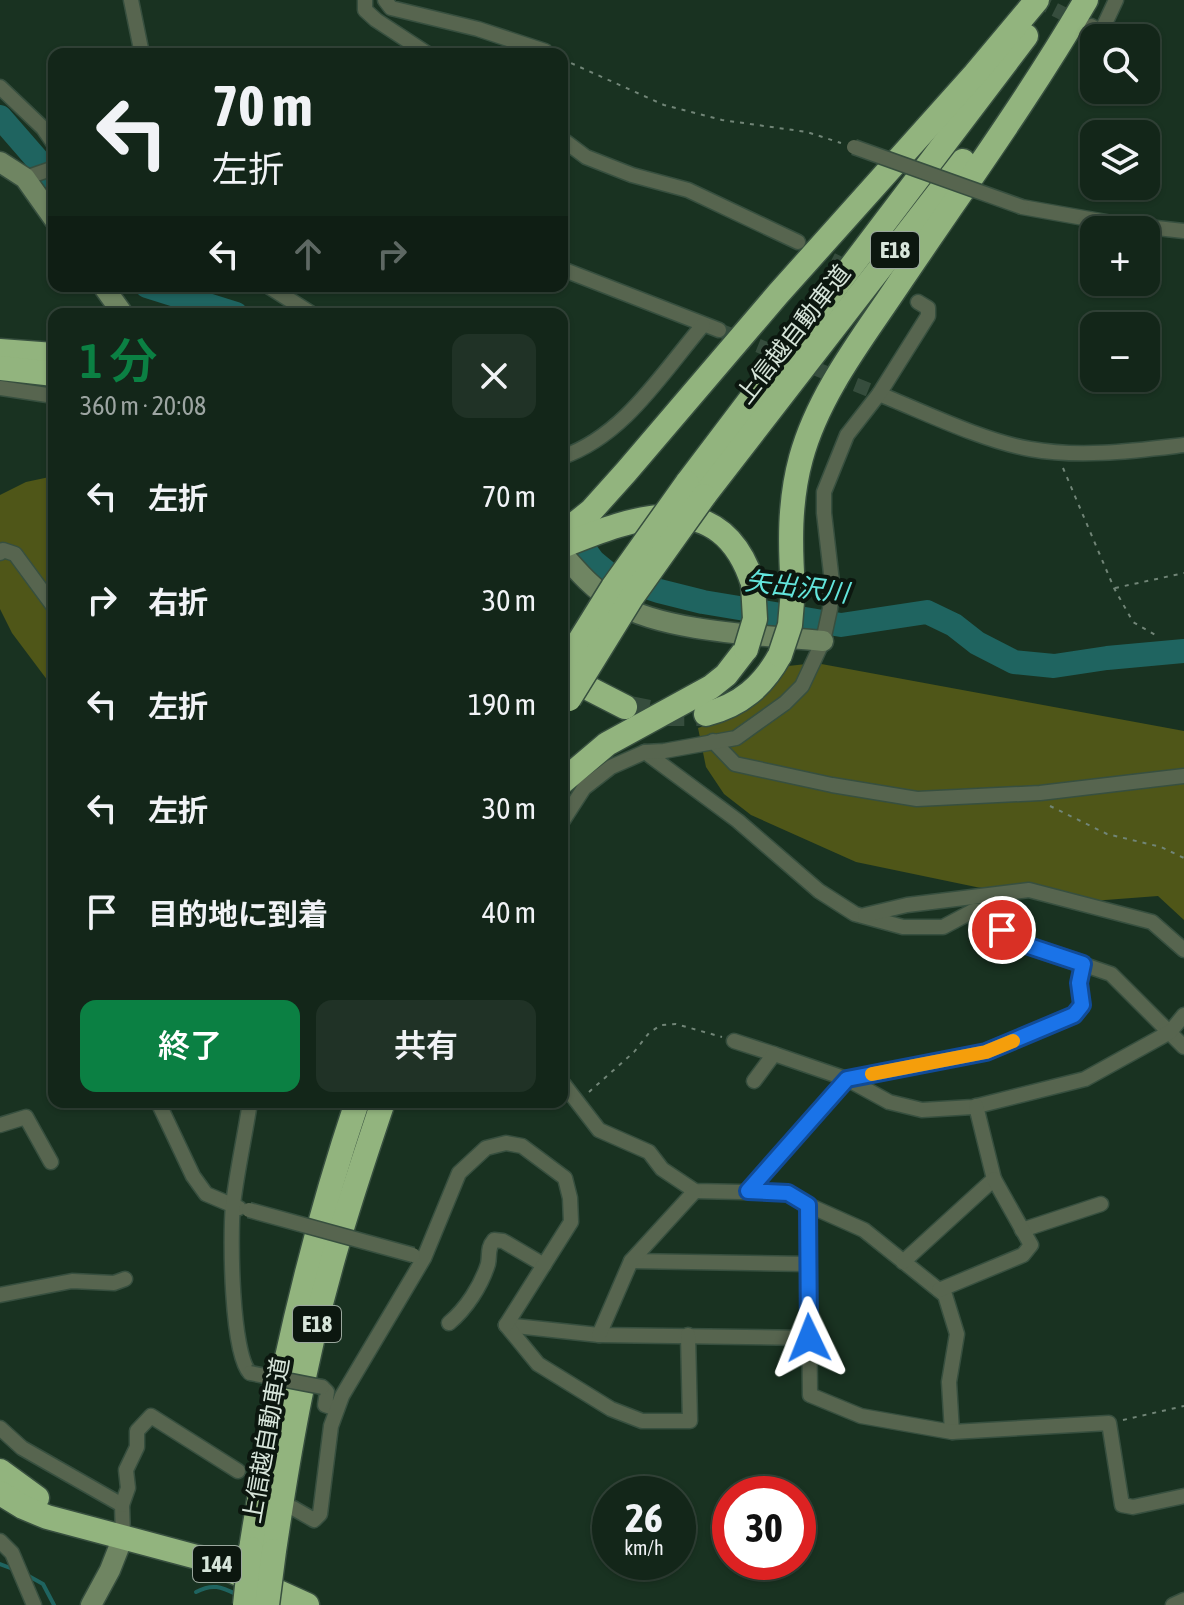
<!DOCTYPE html>
<html lang="ja">
<meta charset="utf-8">
<style>
body{margin:0;font-family:"Asap Condensed","Noto Sans JP",sans-serif;background:#203226;color:#f1f3f6;height:100vh;display:flex;flex-direction:column;font-size:30px;white-space:nowrap}
*{box-sizing:border-box;margin:0}
p{font-size:26px;color:#9da5a2}
.icon{flex:none;width:44px;height:44px;fill:none;stroke:currentColor;stroke-width:2;stroke-linecap:round;stroke-linejoin:round}
.map{position:relative;flex:1;overflow:hidden}
.panel{position:absolute;left:48px;top:308px;width:520px;height:800px;display:flex;flex-direction:column;background:#132619;border-radius:16px;box-shadow:0 2px 6px #0004,0 0 0 2px #324338}
.panel>*{flex:none}
.hud{position:absolute;left:48px;top:48px;width:520px;height:244px;border-radius:16px;box-shadow:0 2px 6px #0004,0 0 0 2px #324338;background:#132619;color:#f1f3f6;overflow:hidden}
.buttons{position:absolute;left:1080px;top:24px;display:grid;gap:16px}
.buttons a{display:grid;place-items:center;width:80px;height:80px;border-radius:16px;background:#132619;box-shadow:0 2px 6px #0004,0 0 0 2px #324338;font-size:40px}
.speed{position:absolute;left:592px;top:1476px;display:flex;gap:16px;font-size:40px;font-weight:700;text-align:center}
.speed>*{display:grid;place-content:center;width:104px;height:104px;border-radius:50%;background:#132619;box-shadow:0 2px 6px #0004,0 0 0 2px #324338;line-height:1}
.speed small{font-size:20px;font-weight:400}
.speed .limit{border:12px solid #d22;background:#fff;color:#111}
.pin{position:absolute;display:grid;place-items:center;width:68px;height:68px;color:#fff;margin:-34px;border:4px solid #fff;border-radius:50%;box-shadow:0 2px 8px #0007}
.me{position:absolute;width:88px;margin:-44px;rotate:358deg;stroke-linejoin:round;filter:drop-shadow(0 0 6px #0008)}
.turn{display:flex;align-items:center;gap:28px;height:168px;padding:0 32px;font-size:36px}
.turn .icon{width:104px;height:104px;stroke-width:2.5}
.turn b{display:block;font-size:56px;line-height:68px}
.lanes{display:flex;align-items:center;height:76px;padding:0 32px;background:#0003;justify-content:center;gap:40px;direction:ltr}
.lanes .off{opacity:.35}
.round{display:grid;place-items:center;flex:none;width:84px;height:84px;border-radius:16px;background:#203226}
.summary{display:flex;align-items:center;justify-content:space-between;height:136px;padding:0 32px}
h1{font-size:48px;font-weight:600;line-height:60px;color:#0b8043}
.button{display:flex;gap:16px;margin-top:auto;padding:16px 32px}
.button a{flex:1;height:92px;border-radius:16px;background:#0b8043;color:#fff;font-size:32px;font-weight:600;line-height:92px;text-align:center}
.button a+a{background:#203226;color:#f1f3f6}
ul{padding:0;list-style:none}
li{display:flex;align-items:center;gap:24px;height:104px;padding:0 32px}
li div{flex:1}
li b{display:block;font-size:30px}
li em{font-style:normal}
.map>svg:first-child{display:block}
.forest{fill:#4f5618}
.lines{fill:none;stroke-linecap:round;stroke-linejoin:round}
.stream{stroke:#1f6460;stroke-width:4}
.river{stroke:#1f6460;stroke-width:24}
.street-tunnel{stroke:#364d3d;stroke-width:14;stroke-dasharray:14 7;stroke-linecap:butt}
.highway-tunnel{stroke:#364d3d;stroke-width:24;stroke-dasharray:24 12;stroke-linecap:butt}
.street-casing{stroke:#374f3f;stroke-width:17}
.secondary-casing{stroke:#374f3f;stroke-width:23}
.highway-casing{stroke:#374f3f;stroke-width:27}
.path{stroke:#718577;stroke-width:2;stroke-dasharray:4 6;stroke-linecap:butt}
.street{stroke:#57654f;stroke-width:14}
.secondary{stroke:#6f8562;stroke-width:20}
.highway{stroke:#92b47e;stroke-width:24}
.street-bridge-casing{stroke:#374f3f;stroke-width:17;stroke-linecap:butt}
.highway-bridge-casing{stroke:#374f3f;stroke-width:27;stroke-linecap:butt}
.street-bridge{stroke:#57654f;stroke-width:14}
.highway-bridge{stroke:#92b47e;stroke-width:24}
.route-casing{stroke:#114b97;stroke-width:20}
.route{stroke:#1a73e8;stroke-width:14}
.slow{stroke:#f59e0b;stroke-width:14}
.labels{text-anchor:middle;dominant-baseline:central;stroke-width:8;stroke-linejoin:round;paint-order:stroke}
.shield{fill:#0c170f;stroke:#9aa79d;stroke-width:2}
.shield-label{font-size:22px;font-weight:bold;fill:#d7e5da}
.street-label{font-size:24px;fill:#d7e5da;stroke:#0c170f}
.water-label{font-size:26px;font-style:italic;fill:#63e5dc;stroke:#0c170f}
</style>
<div class="map">
<svg width="1184" height="1605" viewBox="0 0 1184 1605">
<rect width="100%" height="100%" fill="#193221"/>
<g class="forest">
<polygon points="54,476 54,689 12,633 0,609 0,495 26,482"/>
<path d="M816,663L1184,731V920L1158,896L1079,902L976,887L856,862L751,815L724,794L706,767L698,728C739,714 760,700 788,666Z"/>
</g>
<g class="lines">
<g class="stream">
<polyline points="0,1564 13,1569"/>
<polyline points="25,1574 43,1584 54,1605"/>
<path d="M196,1592C213,1583 221,1587 238,1595"/>
</g>
<g class="river">
<polyline points="0,117 54,179"/>
<polyline points="147,286 236,314"/>
<polyline points="567,526 593,561 610,575 659,591 703,602 841,625 927,612 954,625 977,643 1014,662 1054,666 1107,658 1184,651"/>
</g>
<g class="street-tunnel">
<polyline points="1036,0 1078,21"/>
<polyline points="813,250 855,271"/>
<polyline points="719,330 879,394"/>
</g>
<polyline class="highway-tunnel" points="625,707 660,714 706,714"/>
<defs>
<g id="street">
<polyline points="131,0 142,54"/>
<polyline points="365,0 365,10 376,20 428,54"/>
<polyline points="385,0 391,8 478,29 545,51"/>
<polyline points="1091,26 1101,32 1116,0"/>
<polyline points="0,87 43,128 54,144"/>
<polyline points="562,139 586,157 632,175 688,190 798,242"/>
<polyline points="25,178 54,168"/>
<polyline points="1022,207 1112,223 1184,231"/>
<polyline points="562,269 719,330"/>
<polyline points="268,286 312,314"/>
<polyline points="0,388 54,396"/>
<path d="M879,394C924,412 983,441 1030,449C1081,458 1133,451 1184,445"/>
<path d="M562,457C624,436 662,373 703,325"/>
<polyline points="0,553 3,550 15,554 54,607"/>
<polyline points="713,741 735,764 832,785 917,799 1040,793 1184,776"/>
<polyline points="645,752 738,821 819,891 855,914 903,927 943,927 973,911 984,911 1002,930 1029,946 1111,974 1184,1047"/>
<polyline points="562,822 584,788 611,767 645,752 664,751 736,738 785,703 802,686 823,641 830,609 832,582 824,513 824,492 847,435 879,394 928,316 928,308 918,302"/>
<polyline points="865,915 907,905 1029,890 1152,922 1184,950"/>
<polyline points="1083,964 1079,983 1082,1005 1074,1015 986,1052 847,1079 889,1102 922,1110 973,1107 1085,1079 1170,1032 1184,1015"/>
<polyline points="734,1041 774,1054"/>
<polyline points="562,1082 599,1130 649,1152 662,1169 695,1191 788,1193 808,1205 864,1230 945,1295 957,1334 949,1382 952,1432"/>
<polyline points="158,1102 193,1176 206,1194 239,1208"/>
<polyline points="0,1125 26,1117 51,1162"/>
<polyline points="748,1191 847,1079 774,1054 754,1081"/>
<polyline points="808,1205 810,1395 861,1416 952,1432 1109,1423 1122,1505 1133,1507 1184,1496"/>
<polyline points="1022,1230 1101,1204"/>
<polyline points="631,1261 807,1264"/>
<polyline points="903,1262 994,1179 976,1106"/>
<polyline points="939,1290 1023,1255 1031,1245 994,1179"/>
<polyline points="0,1295 72,1281 114,1283 125,1279"/>
<path d="M449,1323C466,1309 481,1286 488,1264C490,1255 487,1248 494,1240L503,1241L544,1265"/>
<polyline points="506,1325 599,1335 809,1338"/>
<polyline points="506,1325 538,1364 611,1409 642,1421 690,1421 688,1335"/>
<polyline points="599,1335 631,1261 695,1191"/>
<path d="M250,1373C231,1354 230,1235 233,1205C237,1170 245,1136 250,1102"/>
<polyline points="322,1387 327,1392 325,1405 337,1409"/>
<polyline points="0,1428 22,1448 122,1505 123,1537"/>
<polyline points="122,1505 128,1488 126,1470 137,1447 137,1431 151,1416 238,1471"/>
<polyline points="293,1508 314,1520 320,1514 331,1426 342,1396 424,1258 459,1173 486,1148 506,1143 522,1146 565,1178 570,1198 571,1222 506,1325"/>
<polyline points="0,1541 12,1553 34,1605"/>
<polyline points="1173,1605 1184,1600"/>
</g>
<g id="secondary">
<polyline points="0,162 25,178 54,219"/>
<polyline points="103,286 123,314"/>
<path d="M562,553C578,572 594,590 616,603C666,633 765,635 823,641"/>
<polyline points="91,1605 110,1570 123,1537"/>
</g>
<g id="highway">
<polyline points="0,351 54,355"/>
<polyline points="0,368 54,374"/>
<polyline points="687,483 1026,36"/>
<polyline points="704,496 963,161"/>
<polyline points="562,534 591,511 626,472 778,294 975,74 1037,0"/>
<path d="M562,546C634,517 721,483 753,584"/>
<path d="M793,590C790,545 789,502 801,458C819,392 865,335 902,279C964,187 1030,96 1086,0"/>
<polyline points="566,671 586,687 625,707"/>
<path d="M706,714C741,705 763,686 780,655"/>
<polyline points="562,782 607,744 711,687 726,675 746,649"/>
<polyline points="0,1471 37,1498"/>
<polyline points="0,1493 23,1507 47,1517 208,1560 307,1605"/>
<path d="M251,1549C275,1396 308,1248 357,1102"/>
<path d="M274,1551C288,1457 304,1362 330,1270C345,1214 364,1158 383,1102"/>
</g>
</defs>
<use href="#street" class="street-casing"/>
<use href="#secondary" class="secondary-casing"/>
<use href="#highway" class="highway-casing"/>
<g class="path">
<polyline points="562,59 664,105 722,120 807,132 841,143"/>
<polyline points="1063,468 1114,588 1133,622 1157,636"/>
<polyline points="1115,588 1184,573"/>
<polyline points="1050,806 1107,834 1161,847 1184,858"/>
<polyline points="589,1092 634,1052 649,1033 661,1025 676,1024 722,1037"/>
<polyline points="1123,1420 1184,1406"/>
</g>
<use href="#street" class="street"/>
<use href="#secondary" class="secondary"/>
<use href="#highway" class="highway"/>
<defs>
<g id="street-bridge">
<polyline points="854,147 1022,207"/>
<polyline points="249,1210 413,1255"/>
<polyline points="250,1373 322,1387"/>
</g>
<g id="highway-bridge">
<polyline points="746,649 755,619 753,584"/>
<polyline points="780,655 790,625 793,590"/>
<polyline points="562,669 613,587 687,483"/>
<polyline points="569,699 632,597 704,496"/>
<polyline points="245,1605 251,1549"/>
<polyline points="267,1605 274,1551"/>
</g>
</defs>
<use href="#street-bridge" class="street-bridge-casing"/>
<use href="#highway-bridge" class="highway-bridge-casing"/>
<use href="#street-bridge" class="street-bridge"/>
<use href="#highway-bridge" class="highway-bridge"/>
</g>
<g class="lines">
<defs>
<polyline id="route" points="809,1338 808,1205 788,1193 748,1191 847,1079 986,1052 1074,1015 1082,1005 1079,983 1083,964 1029,946 1002,930"/>
</defs>
<use href="#route" class="route-casing"/>
<use href="#route" class="route"/>
<polyline class="slow" points="872,1074 986,1052 1013,1041"/>
</g>
<g class="labels">
<g class="shield">
<rect x="871" y="232" width="48" height="36" rx="6"/>
<rect x="293" y="1306" width="48" height="36" rx="6"/>
<rect x="193" y="1546" width="48" height="36" rx="6"/>
</g>
<g class="shield-label">
<text x="895" y="250">E18</text>
<text x="317" y="1324">E18</text>
<text x="217" y="1564">144</text>
</g>
<g class="street-label">
<text transform="translate(793 334) rotate(-52)">上信越自動車道</text>
<text transform="translate(266 1440) rotate(-80)">上信越自動車道</text>
</g>
<g class="water-label">
<text transform="translate(797 587) rotate(7)">矢出沢川</text>
</g>
</g>
</svg>
<div class="buttons">
<a><svg class="icon" aria-label="search" viewBox="0 0 24 24"><circle cx="10" cy="10" r="6"/><path d="M15 15l6 6"/></svg></a>
<a><svg class="icon" aria-label="layers" viewBox="0 0 24 24"><path d="M12 4l9 5-9 5-9-5zM3 14l9 5 9-5"/></svg></a>
<a>+</a>
<a>−</a>
</div>
<div class="speed"><div>26<small>km/h</small></div><div class="limit">30</div></div>
<div class="pin" style="left:1002px;top:930px;background:#d93025"><svg class="icon" aria-label="arrive" viewBox="0 0 24 24"><path d="M6 21V4h12l-3 4 3 4H6"/></svg></div>
<svg class="me" style="left:809px;top:1338px" viewBox="-20 -20 40 40"><path d="M0-17L14 15 0 8-14 15z" fill="#1a73e8" stroke="#fff" stroke-width="4"/></svg>
<div class="hud">
<div class="turn"><svg class="icon" aria-label="left" viewBox="0 0 24 24"><path d="M17 20v-9H6M10 6l-5 5 5 5"/></svg><div><b>70 m</b>左折</div></div>
<div class="lanes"><svg class="icon" aria-label="left" viewBox="0 0 24 24"><path d="M17 20v-9H6M10 6l-5 5 5 5"/></svg><svg class="icon off" aria-label="ahead" viewBox="0 0 24 24"><path d="M12 20V5M6 11l6-6 6 6"/></svg><svg class="icon off" aria-label="right" viewBox="0 0 24 24"><path d="M7 20v-9h11M14 6l5 5-5 5"/></svg></div>
</div>
<section class="panel">
<div class="summary"><div><h1>1 分</h1><p>360 m · 20:08</p></div><a class="round"><svg class="icon" aria-label="close" viewBox="0 0 24 24"><path d="M6 6l12 12M18 6L6 18"/></svg></a></div>
<ul>
<li><svg class="icon" aria-label="left" viewBox="0 0 24 24"><path d="M17 20v-9H6M10 6l-5 5 5 5"/></svg><div><b>左折</b></div><em>70 m</em></li>
<li><svg class="icon" aria-label="right" viewBox="0 0 24 24"><path d="M7 20v-9h11M14 6l5 5-5 5"/></svg><div><b>右折</b></div><em>30 m</em></li>
<li><svg class="icon" aria-label="left" viewBox="0 0 24 24"><path d="M17 20v-9H6M10 6l-5 5 5 5"/></svg><div><b>左折</b></div><em>190 m</em></li>
<li><svg class="icon" aria-label="left" viewBox="0 0 24 24"><path d="M17 20v-9H6M10 6l-5 5 5 5"/></svg><div><b>左折</b></div><em>30 m</em></li>
<li><svg class="icon" aria-label="arrive" viewBox="0 0 24 24"><path d="M6 21V4h12l-3 4 3 4H6"/></svg><div><b>目的地に到着</b></div><em>40 m</em></li>
</ul>
<div class="button"><a>終了</a><a>共有</a></div>
</section>
</div>
